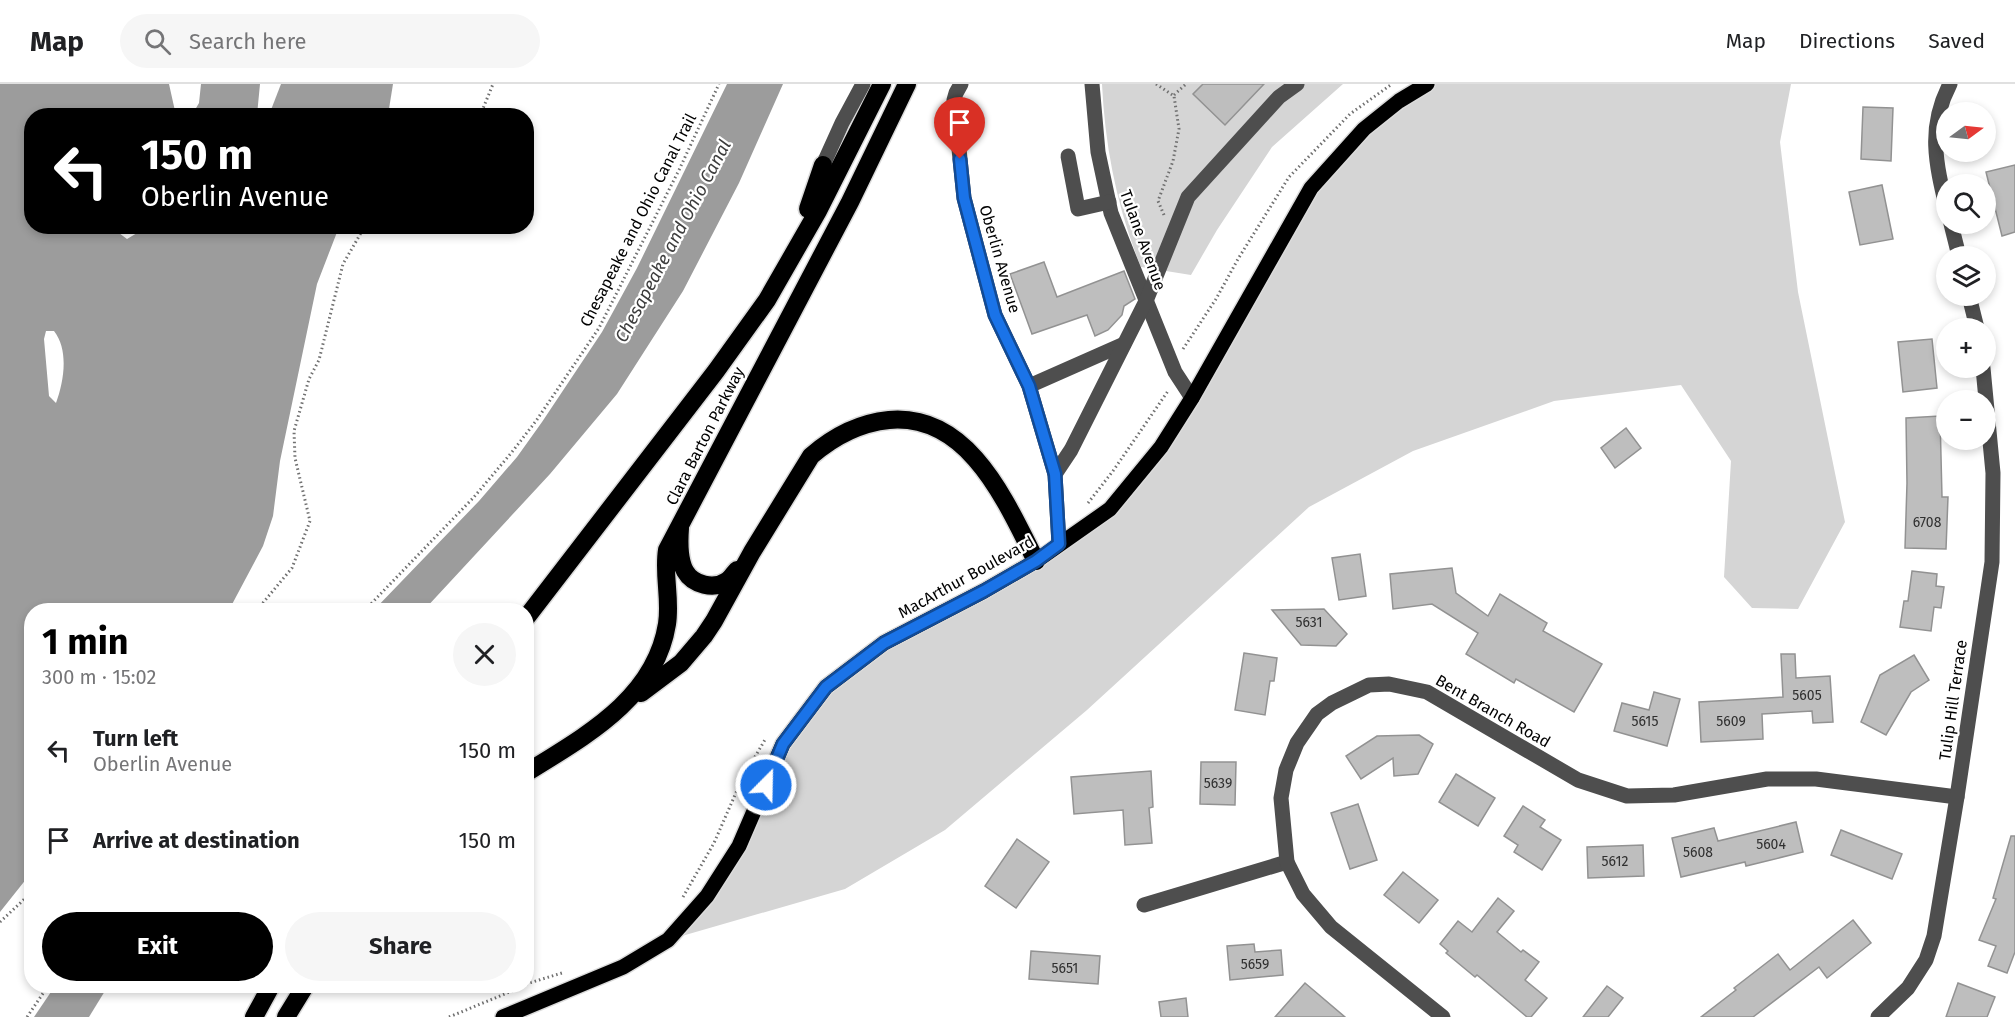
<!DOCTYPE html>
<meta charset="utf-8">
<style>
body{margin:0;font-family:"Fira Sans",sans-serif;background:#f6f6f6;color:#202124;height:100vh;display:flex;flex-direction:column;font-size:22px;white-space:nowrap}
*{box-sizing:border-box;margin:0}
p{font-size:20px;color:#757577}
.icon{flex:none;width:33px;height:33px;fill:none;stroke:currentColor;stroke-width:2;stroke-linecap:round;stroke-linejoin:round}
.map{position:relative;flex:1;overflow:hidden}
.panel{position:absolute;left:24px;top:519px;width:510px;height:390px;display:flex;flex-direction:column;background:#fff;border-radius:24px;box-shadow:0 3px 9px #0003}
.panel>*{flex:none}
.hud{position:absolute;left:24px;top:24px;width:510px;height:126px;border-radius:24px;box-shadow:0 3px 9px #0003;background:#000;color:#fff;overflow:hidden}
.needle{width:39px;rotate:75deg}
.tools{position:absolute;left:1936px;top:18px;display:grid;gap:12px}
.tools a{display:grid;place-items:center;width:60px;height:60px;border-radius:50%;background:#fff;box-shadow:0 3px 9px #0003;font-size:30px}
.pin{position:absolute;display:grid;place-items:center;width:51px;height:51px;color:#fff;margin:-62px -26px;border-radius:50% 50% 50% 0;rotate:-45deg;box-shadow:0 0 6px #0007}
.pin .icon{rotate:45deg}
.me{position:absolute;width:66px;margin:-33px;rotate:23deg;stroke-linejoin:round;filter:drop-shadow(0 0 4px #0008)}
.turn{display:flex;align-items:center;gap:21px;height:126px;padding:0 18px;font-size:27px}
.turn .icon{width:78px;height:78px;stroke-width:2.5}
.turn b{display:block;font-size:42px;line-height:51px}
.round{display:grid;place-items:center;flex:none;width:63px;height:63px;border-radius:32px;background:#f6f6f6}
.overview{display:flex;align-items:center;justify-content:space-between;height:102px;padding:0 18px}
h1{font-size:36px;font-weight:700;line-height:45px;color:#000}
.button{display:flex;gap:12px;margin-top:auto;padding:12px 18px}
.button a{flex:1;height:69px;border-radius:36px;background:#000;color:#fff;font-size:24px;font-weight:700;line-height:69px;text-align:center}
.button a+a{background:#f6f6f6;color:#202124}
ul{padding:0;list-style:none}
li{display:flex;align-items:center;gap:18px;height:90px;padding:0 18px}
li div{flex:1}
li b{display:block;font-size:22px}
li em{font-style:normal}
header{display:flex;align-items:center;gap:36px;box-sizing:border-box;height:84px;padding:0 30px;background:#fff;border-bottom:2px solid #e0e0e0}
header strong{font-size:28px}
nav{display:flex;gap:33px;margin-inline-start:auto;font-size:21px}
.search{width:420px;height:54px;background:#f6f6f6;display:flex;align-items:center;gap:15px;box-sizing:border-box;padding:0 21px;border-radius:33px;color:#757577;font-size:22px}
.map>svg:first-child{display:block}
.green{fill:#d5d5d5}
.water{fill:#9c9c9c;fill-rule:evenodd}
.building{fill:#bebebe;stroke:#929292;stroke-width:1.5}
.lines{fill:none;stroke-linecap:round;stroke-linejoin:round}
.major-casing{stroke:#dbdbdb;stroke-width:18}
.highway-casing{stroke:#dbdbdb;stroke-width:21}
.path{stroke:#707070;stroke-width:3;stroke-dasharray:1.5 3;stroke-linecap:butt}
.minor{stroke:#4e4e4e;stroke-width:15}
.major{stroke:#000;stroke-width:15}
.highway{stroke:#000;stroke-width:18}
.route-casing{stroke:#114b97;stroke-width:15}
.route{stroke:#1a73e8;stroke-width:10}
.labels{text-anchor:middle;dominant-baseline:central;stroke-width:4.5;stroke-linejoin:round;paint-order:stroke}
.number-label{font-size:14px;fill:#303030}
.street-label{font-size:16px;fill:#000;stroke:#fff}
.water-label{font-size:18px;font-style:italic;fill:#3d3d3d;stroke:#fff}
</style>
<header>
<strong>Map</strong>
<div class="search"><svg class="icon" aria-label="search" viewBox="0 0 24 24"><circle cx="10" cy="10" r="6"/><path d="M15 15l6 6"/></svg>Search here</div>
<nav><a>Map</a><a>Directions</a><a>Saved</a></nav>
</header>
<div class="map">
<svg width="2015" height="933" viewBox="0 0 2015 933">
<rect width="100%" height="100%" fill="#fff"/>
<g class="green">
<path d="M1102,0H1343L1272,63L1217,146L1191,191L1141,183C1117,124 1105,63 1102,0Z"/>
<polygon points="1427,0 1791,0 1780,58 1798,208 1845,438 1798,525 1752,524 1724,493 1731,377 1681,301 1554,317 1413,367 1309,423 1087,626 945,746 845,805 668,856 707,812 783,660 826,603 1110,425 1161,363 1311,104 1364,45"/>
</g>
<g class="water">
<path d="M0,0H169L175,27L179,31L32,32V142L111,143L127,155L137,149V143H339L317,200L280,377L273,432L263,462L229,526H32L31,789L0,828ZM46,247H54C69,266 64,297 56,319L49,312L44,255Z"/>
<polygon points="201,0 260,0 257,31 192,31 199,19"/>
<polygon points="281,0 393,0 388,31 269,31"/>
<polygon points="727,0 783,0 739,99 683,207 617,310 550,390 424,526 374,526 479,417 517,373 542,338 602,248 637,184"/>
<polygon points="55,902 108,902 89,933 34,933"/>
</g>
<g class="building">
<polygon points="1203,0 1264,0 1225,41 1193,10"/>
<polygon points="1863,23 1893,24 1891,77 1861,75"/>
<polygon points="2015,81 2015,148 2002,152 1986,88"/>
<polygon points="1882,101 1893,155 1860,161 1849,108"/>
<polygon points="1044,178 1057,213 1124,187 1135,215 1124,222 1122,231 1108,246 1095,252 1087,231 1032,250 1010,190"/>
<polygon points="1932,255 1937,304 1903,308 1898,258"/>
<polygon points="1940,332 1942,413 1948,413 1946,465 1905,464 1907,399 1906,334"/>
<polygon points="1626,344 1641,364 1615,384 1601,364"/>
<polygon points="1360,470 1366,512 1339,516 1332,474"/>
<polygon points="1452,484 1456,509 1488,532 1500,510 1547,539 1543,547 1602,580 1574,628 1516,595 1514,599 1466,570 1478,549 1432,520 1393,525 1390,490"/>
<polygon points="1912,487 1937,490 1936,502 1944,503 1941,524 1934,523 1931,547 1900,543 1904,517 1908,517"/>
<polygon points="1324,525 1347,550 1336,562 1301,561 1272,526"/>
<polygon points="1244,569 1277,574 1274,597 1270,597 1265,631 1235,626"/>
<polygon points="1781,570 1795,570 1796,594 1830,592 1833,638 1813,639 1812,627 1762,630 1763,655 1701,658 1699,618 1783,613"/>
<polygon points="1914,571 1929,596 1911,608 1886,651 1861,638 1880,591"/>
<polygon points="1654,608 1680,615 1667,662 1614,647 1622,619 1649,626"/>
<polygon points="1419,651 1433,660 1418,690 1394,692 1393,674 1361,695 1346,672 1377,652"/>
<polygon points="1201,678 1236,678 1235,721 1200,720"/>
<polygon points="1151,687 1153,723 1149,724 1152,759 1125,761 1123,726 1074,730 1071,693"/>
<polygon points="1456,690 1495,714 1478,742 1439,718"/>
<polygon points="1358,720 1377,776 1350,785 1331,729"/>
<polygon points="1523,722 1545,736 1540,743 1561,756 1542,786 1514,768 1518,761 1504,752"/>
<polygon points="1796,738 1803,768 1746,782 1745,778 1681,793 1672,754 1714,744 1718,757"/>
<polygon points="1841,746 1902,770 1892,795 1831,771"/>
<polygon points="2011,752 2015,752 2015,868 2007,889 1988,882 1996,862 1979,856 1996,815 1993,814"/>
<polygon points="1017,755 1049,778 1016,824 985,802"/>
<polygon points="1643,761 1644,792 1588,794 1587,763"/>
<polygon points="1403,788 1438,816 1419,839 1384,811"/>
<polygon points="1498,814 1514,827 1497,848 1521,868 1523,866 1539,878 1525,896 1547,914 1531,933 1527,933 1477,891 1475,893 1446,869 1448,867 1440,860 1458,837 1472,848"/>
<polygon points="1853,836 1871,859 1827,894 1819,883 1753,933 1701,933 1736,906 1734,904 1778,870 1790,886"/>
<polygon points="1254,860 1255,868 1281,866 1283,891 1230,896 1227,862"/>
<polygon points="1031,867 1100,872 1098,900 1029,895"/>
<polygon points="1305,899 1345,933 1275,933"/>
<polygon points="1958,899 1995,913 1987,933 1946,933"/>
<polygon points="1607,902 1623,914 1608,933 1583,933"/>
<polygon points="1186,914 1188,933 1161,933 1159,918"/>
</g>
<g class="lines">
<defs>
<polyline id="major" points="503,933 623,883 668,856 707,812 739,762 783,660 826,603 884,559 984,507 1036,477 1110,425 1161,363 1192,314 1311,104 1364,45 1399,17 1427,0"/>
<g id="highway">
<polyline points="808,125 823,81"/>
<path d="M680,444C679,457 678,474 685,487C693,501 714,506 727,497C731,494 734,489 737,486"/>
<polyline points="526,534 716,287 767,216 818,127 882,0"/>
<path d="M641,609L681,579L704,552L714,537L752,468L811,372C834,352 859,339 889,336C969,329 1006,418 1036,477"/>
<path d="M526,689C585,652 655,615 667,540C671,515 663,490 667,466L850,118L907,0"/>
<polyline points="254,933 271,902"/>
<polyline points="286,933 305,902"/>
</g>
</defs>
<use href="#major" class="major-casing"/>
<use href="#highway" class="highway-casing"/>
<g class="path">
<polyline points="1156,0 1174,12"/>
<polyline points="1174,11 1186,0"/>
<polyline points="480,32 493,0"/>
<polyline points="1164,131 1158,117 1173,77 1179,45 1174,12"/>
<polyline points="1183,265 1216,215 1238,175 1289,93 1350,30 1392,0"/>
<polyline points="1088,419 1113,387 1168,307"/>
<polyline points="257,526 292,484 310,437 295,374 294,347 309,295 319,276 343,180 365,142"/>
<polyline points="365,526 474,413 512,368 536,337 599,244 679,86 719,0"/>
<polyline points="683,813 714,759 742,695 766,654"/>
<polyline points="0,838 32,808"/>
<polyline points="526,900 562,889"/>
<polyline points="27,933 48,902"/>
<polyline points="449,933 524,902"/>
</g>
<g class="minor">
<polyline points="961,0 956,9 954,16 964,114 995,231 1029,302 1055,390 1059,460"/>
<polyline points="1092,0 1098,68 1111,129 1175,288 1192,314"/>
<polyline points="1068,72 1078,125 1109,118"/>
<polyline points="823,81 842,39 863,0"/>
<path d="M1947,126C1936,80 1927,44 1950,0"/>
<polyline points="1951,140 1959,172"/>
<polyline points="1969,212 1977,244"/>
<polyline points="1029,302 1124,260"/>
<polyline points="1055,390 1071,366 1146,217 1188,113 1279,13 1297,0"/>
<polyline points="1144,821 1287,778"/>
<polyline points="1443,933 1331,843 1303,810 1287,778 1281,714 1286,686 1297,659 1317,630 1332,619 1369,601 1389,600 1427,608 1578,696 1627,712 1674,711 1767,695 1816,695 1957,713"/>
<polyline points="1878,933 1908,904 1926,876 1934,852 1957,713 1992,478 1993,389 1983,284"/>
</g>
<use href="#major" class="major"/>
<use href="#highway" class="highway"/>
</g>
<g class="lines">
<defs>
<polyline id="route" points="766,701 783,660 826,603 884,559 984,507 1036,477 1059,460 1055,390 1029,302 995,231 964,114 960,75"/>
</defs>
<use href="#route" class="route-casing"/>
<use href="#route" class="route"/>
</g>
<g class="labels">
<g class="number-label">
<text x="1927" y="438">6708</text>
<text x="1309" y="538">5631</text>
<text x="1807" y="611">5605</text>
<text x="1645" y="637">5615</text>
<text x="1731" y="637">5609</text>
<text x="1218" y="699">5639</text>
<text x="1771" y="760">5604</text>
<text x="1698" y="768">5608</text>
<text x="1615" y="777">5612</text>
<text x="1255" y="880">5659</text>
<text x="1065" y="884">5651</text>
</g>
<g class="street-label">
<text transform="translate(638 136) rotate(-63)">Chesapeake and Ohio Canal Trail</text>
<text transform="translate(1143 156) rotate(70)">Tulane Avenue</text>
<text transform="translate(1000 175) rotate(74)">Oberlin Avenue</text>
<text transform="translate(705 352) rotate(-63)">Clara Barton Parkway</text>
<text transform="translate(966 493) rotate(-29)">MacArthur Boulevard</text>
<text transform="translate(1953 616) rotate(-82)">Tulip Hill Terrace</text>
<text transform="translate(1493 627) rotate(30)">Bent Branch Road</text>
</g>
<g class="water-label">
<text transform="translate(673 157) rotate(-62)">Chesapeake and Ohio Canal</text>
</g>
</g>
</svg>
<div class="tools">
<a><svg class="needle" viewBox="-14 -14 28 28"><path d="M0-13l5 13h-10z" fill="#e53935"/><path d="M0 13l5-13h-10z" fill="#757577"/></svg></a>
<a><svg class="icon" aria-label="search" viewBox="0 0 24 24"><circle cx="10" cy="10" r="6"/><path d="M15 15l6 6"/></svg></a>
<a><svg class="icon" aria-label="layers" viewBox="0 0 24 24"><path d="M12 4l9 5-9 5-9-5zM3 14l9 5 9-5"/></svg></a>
<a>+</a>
<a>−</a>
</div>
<div class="pin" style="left:960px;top:75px;background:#d93025"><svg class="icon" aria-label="arrive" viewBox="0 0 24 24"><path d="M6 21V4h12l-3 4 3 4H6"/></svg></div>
<svg class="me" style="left:766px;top:701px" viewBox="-20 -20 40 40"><circle r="17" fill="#1a73e8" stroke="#fff" stroke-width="3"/><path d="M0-11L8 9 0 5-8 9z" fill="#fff"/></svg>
<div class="hud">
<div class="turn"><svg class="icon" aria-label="left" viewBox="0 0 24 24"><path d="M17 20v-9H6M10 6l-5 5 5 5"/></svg><div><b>150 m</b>Oberlin Avenue</div></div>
</div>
<section class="panel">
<div class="overview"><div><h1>1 min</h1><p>300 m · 15:02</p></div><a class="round"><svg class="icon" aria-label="close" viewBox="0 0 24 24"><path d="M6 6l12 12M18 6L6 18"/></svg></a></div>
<ul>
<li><svg class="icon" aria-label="left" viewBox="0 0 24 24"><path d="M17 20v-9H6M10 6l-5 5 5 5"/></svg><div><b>Turn left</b><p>Oberlin Avenue</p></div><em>150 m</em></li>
<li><svg class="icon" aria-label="arrive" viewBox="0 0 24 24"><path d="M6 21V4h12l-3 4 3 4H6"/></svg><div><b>Arrive at destination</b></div><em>150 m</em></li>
</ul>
<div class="button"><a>Exit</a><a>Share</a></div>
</section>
</div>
